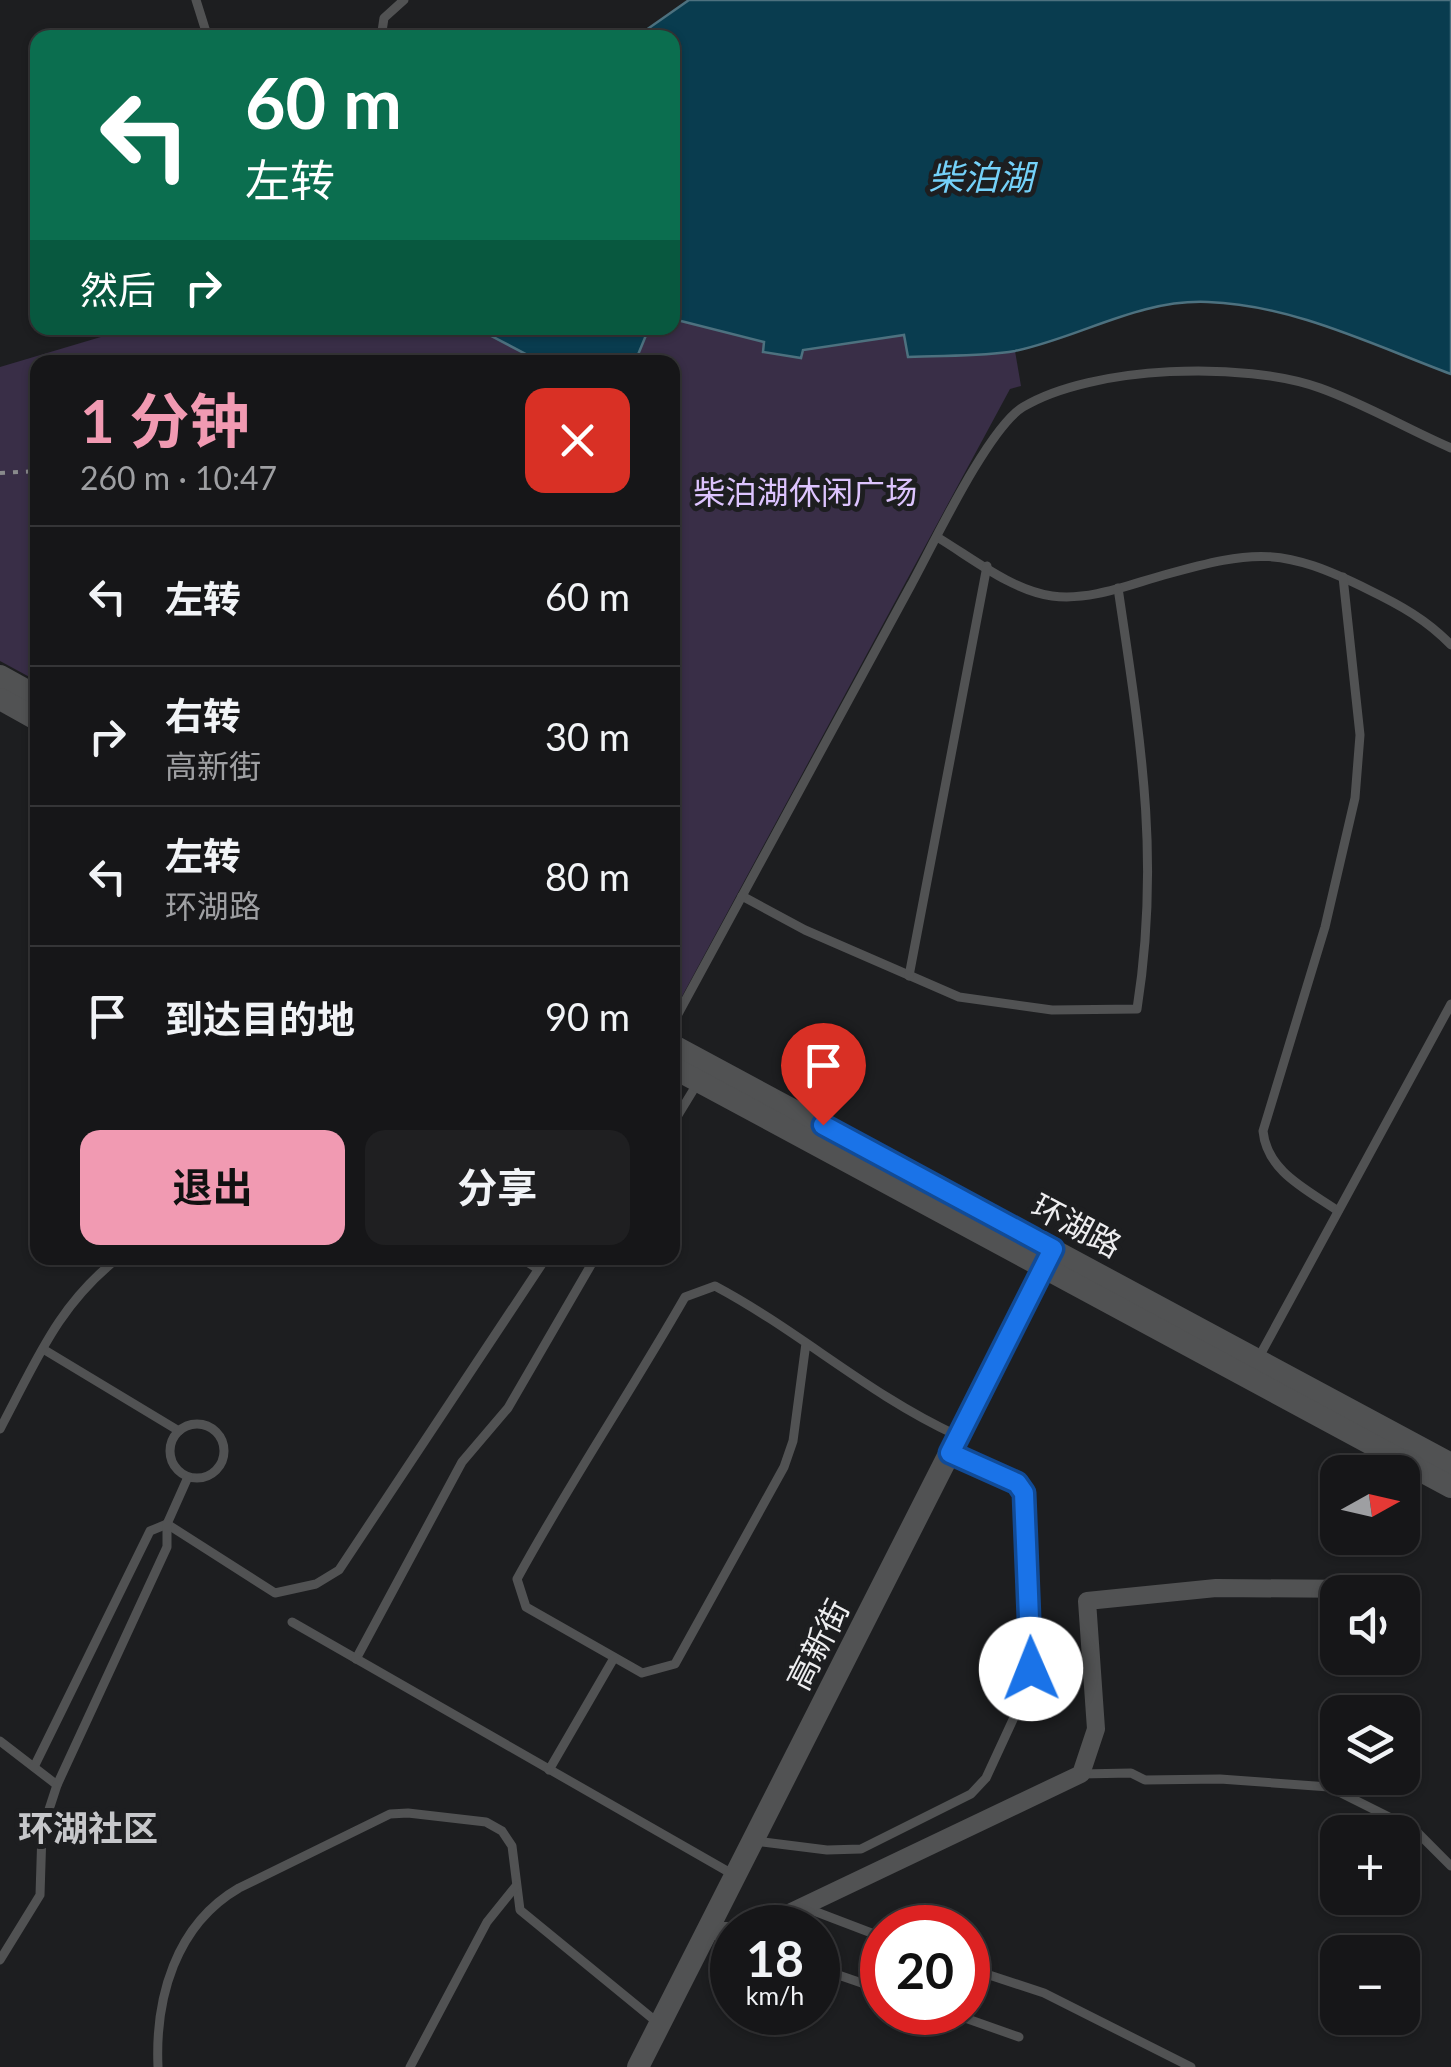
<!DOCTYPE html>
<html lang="zh">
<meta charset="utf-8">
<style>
body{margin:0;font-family:Lato,"Noto Sans SC",sans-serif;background:#1f1f21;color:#f1f3f6;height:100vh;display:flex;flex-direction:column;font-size:38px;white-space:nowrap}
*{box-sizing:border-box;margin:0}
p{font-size:32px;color:#9e9fa2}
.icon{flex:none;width:55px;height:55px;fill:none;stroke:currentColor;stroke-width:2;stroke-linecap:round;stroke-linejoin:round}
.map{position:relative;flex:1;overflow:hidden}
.drawer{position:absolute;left:30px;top:355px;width:650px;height:910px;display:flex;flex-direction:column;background:#161618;border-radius:20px;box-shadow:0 2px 8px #0004,0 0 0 2px #353537}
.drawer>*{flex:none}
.banner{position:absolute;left:30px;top:30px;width:650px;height:305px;border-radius:20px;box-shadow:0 2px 8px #0004,0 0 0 2px #353537;background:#0b6e4f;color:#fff;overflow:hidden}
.needle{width:65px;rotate:82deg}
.controls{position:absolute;left:1320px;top:1455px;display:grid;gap:20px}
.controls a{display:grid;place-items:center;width:100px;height:100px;border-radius:20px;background:#161618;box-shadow:0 2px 8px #0004,0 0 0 2px #353537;font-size:50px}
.speed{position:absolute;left:710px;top:1905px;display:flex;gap:20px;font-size:50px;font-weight:700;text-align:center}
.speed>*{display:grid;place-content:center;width:130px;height:130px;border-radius:50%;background:#161618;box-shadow:0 2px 8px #0004,0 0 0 2px #353537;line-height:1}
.speed small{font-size:25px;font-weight:400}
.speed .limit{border:15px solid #d22;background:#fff;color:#111}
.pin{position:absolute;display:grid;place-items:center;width:85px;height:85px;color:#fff;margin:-102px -42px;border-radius:50% 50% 50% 0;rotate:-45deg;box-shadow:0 0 10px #0007}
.pin .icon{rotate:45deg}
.me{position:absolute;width:110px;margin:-55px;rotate:359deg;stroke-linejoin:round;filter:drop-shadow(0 0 8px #0008)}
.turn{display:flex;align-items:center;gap:35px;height:210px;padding:0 50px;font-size:45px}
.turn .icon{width:130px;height:130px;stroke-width:2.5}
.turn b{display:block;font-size:70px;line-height:85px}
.then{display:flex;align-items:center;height:95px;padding:0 50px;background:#0003;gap:20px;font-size:38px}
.round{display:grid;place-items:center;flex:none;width:105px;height:105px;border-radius:20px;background:#1f1f21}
.head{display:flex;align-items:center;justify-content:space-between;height:170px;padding:0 50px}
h1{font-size:60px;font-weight:700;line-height:75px;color:#f19ab2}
.cta{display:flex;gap:20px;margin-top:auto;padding:20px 50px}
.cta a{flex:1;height:115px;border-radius:20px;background:#f19ab2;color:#111;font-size:40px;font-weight:700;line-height:115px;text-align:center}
.cta a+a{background:#1f1f21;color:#f1f3f6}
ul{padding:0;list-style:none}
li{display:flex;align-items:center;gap:30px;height:140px;padding:0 50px;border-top:2px solid #353537}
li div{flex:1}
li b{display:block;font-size:38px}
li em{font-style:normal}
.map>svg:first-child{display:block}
.green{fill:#392e47}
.water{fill:#093c4f;stroke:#4d717f;stroke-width:2.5}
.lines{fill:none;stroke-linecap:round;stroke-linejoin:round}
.path{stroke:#898a8c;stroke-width:4;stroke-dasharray:5 8;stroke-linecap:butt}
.service{stroke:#515253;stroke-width:9}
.minor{stroke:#515253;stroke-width:18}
.tertiary{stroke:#515253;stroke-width:22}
.route-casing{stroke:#114b97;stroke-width:25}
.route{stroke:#1a73e8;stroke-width:18}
.labels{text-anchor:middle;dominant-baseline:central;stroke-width:10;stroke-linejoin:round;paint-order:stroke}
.park-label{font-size:32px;fill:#ddc4fe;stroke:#1d1e20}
.street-label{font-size:32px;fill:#ededef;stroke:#1d1e20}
.water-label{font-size:35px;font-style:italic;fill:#74d1f9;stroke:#1d1e20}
.neighbourhood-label{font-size:35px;font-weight:bold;fill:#c6c7ca;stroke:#1d1e20}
</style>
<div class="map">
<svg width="1451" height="2067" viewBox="0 0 1451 2067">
<rect width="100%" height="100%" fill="#1d1e20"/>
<g class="green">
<polygon points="673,319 765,342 801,358 802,350 905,335 908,357 1015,351 1021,386 1010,389 673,1013 672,362 635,362 649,328 672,328"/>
<polygon points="131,328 476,328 541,362 38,362 37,681 0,661 0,367"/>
</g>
<g class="water">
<path d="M689,0H1451V374C1373,345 1293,305 1208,302C1139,299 1081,337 1015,351C981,357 942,355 908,357L904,335L803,350L801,358L763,352L764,342L673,319L672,38L636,37Z"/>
<polygon points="476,328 649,328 635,362 541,362"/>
</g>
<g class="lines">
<g class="path">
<polyline points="0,473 38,471"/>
<polyline points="672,520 684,520"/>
</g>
<g class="service">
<polyline points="196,0 208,38"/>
<polyline points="381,38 384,18 404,0"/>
<path d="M937,537C972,558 1011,590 1052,596C1090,601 1128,585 1164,575C1257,549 1282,547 1369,590C1400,605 1427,620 1451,645"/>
<path d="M742,896L805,930L959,997L1052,1010L1137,1009C1161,857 1140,737 1118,588"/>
<polyline points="909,976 987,566"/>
<path d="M672,1025C752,878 831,732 911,585C933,545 988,428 1023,407C1093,365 1245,361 1320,388C1365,404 1407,429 1451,448"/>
<polyline points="672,1125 697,1084"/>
<path d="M1338,1211C1308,1190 1267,1172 1263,1131L1325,927L1355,798L1360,735L1343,577"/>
<polyline points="521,1258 538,1269"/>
<path d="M806,1343L793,1441L784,1467L675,1664L642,1673L526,1607L517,1579C570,1482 630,1393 685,1297L715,1286C801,1332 866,1393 956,1435"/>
<polyline points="43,1349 179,1431"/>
<polyline points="1259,1357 1451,1004"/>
<circle cx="197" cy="1451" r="27"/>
<path d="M0,1429C36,1362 57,1306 118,1258"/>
<polyline points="167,1524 275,1593 316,1584 339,1570 546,1258"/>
<polyline points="292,1622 734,1875"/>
<polyline points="356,1659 462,1462 508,1408 595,1258"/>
<polyline points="0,1741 57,1785"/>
<polyline points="34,1767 150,1531 167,1524"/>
<polyline points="549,1770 614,1658"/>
<polyline points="1081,1774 1131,1773 1145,1780 1220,1779 1329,1787 1415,1830 1451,1866"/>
<polyline points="755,1841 827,1850 861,1849 971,1794 986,1778 1028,1687 1031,1669 1024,1493 1017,1483 952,1454"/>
<polyline points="806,1908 882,1937"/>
<polyline points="0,1960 40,1895 42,1831 57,1785 167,1547 167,1524 188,1477"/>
<polyline points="818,1968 882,1990"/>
<polyline points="968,1968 1044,1993 1191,2067"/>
<polyline points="948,2012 1019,2037"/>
<path d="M158,2067C155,1999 175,1925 239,1888L390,1814L408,1813L486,1822L502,1831L512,1846L520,1910L658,2023"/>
<polyline points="410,2067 487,1922 516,1886"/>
</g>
<g class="minor">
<polyline points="758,1928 1081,1774 1096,1729 1087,1601 1216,1588 1365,1589"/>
<polyline points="709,1931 732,1931"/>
</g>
<g class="tertiary">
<polyline points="0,676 38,697"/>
<polyline points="0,699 38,720"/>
<polyline points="672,1045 1451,1464"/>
<polyline points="672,1067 1451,1487"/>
<polyline points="638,2067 1053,1249"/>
</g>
</g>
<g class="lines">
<defs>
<polyline id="route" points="823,1125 1053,1249 950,1453 1017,1483 1024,1493 1031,1669"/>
</defs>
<use href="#route" class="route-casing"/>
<use href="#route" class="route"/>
</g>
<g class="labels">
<g class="park-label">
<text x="805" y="491">柴泊湖休闲广场</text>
</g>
<g class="street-label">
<text transform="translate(1077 1225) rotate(28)">环湖路</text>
<text transform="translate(817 1644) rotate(-63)">高新街</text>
</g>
<g class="water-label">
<text x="981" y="176">柴泊湖</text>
</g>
<g class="neighbourhood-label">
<text x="88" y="1827">环湖社区</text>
</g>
</g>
</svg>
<div class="controls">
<a><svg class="needle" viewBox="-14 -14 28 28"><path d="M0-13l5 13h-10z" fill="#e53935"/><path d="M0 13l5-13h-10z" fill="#9e9fa2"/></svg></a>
<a><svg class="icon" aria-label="sound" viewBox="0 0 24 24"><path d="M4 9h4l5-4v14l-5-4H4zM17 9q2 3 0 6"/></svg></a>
<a><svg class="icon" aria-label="layers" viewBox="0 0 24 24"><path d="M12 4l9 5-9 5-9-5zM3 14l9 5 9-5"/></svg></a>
<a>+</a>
<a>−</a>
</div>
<div class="speed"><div>18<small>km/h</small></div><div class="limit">20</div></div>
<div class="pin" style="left:823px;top:1125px;background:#d93025"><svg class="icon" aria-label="arrive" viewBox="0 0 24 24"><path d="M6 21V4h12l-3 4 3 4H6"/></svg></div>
<svg class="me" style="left:1031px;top:1669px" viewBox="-20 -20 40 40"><circle r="19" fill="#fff"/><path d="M0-13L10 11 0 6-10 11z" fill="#1a73e8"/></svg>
<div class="banner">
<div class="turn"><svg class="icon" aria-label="left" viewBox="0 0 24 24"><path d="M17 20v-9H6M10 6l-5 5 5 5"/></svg><div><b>60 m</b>左转</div></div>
<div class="then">然后<svg class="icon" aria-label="right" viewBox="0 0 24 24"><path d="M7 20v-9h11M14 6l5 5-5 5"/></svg></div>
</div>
<section class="drawer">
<div class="head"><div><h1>1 分钟</h1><p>260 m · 10:47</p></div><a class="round" style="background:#d93025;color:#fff"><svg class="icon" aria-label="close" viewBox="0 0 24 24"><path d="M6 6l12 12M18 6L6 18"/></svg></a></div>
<ul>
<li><svg class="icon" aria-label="left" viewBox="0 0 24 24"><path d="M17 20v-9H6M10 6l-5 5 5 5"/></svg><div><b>左转</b></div><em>60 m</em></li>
<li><svg class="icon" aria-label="right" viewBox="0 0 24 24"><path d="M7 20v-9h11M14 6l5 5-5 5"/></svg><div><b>右转</b><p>高新街</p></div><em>30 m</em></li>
<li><svg class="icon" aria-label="left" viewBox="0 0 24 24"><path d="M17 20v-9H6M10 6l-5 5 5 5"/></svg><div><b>左转</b><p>环湖路</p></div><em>80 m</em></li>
<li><svg class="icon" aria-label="arrive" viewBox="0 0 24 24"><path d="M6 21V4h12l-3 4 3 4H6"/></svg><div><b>到达目的地</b></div><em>90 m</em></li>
</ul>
<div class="cta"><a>退出</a><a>分享</a></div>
</section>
</div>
